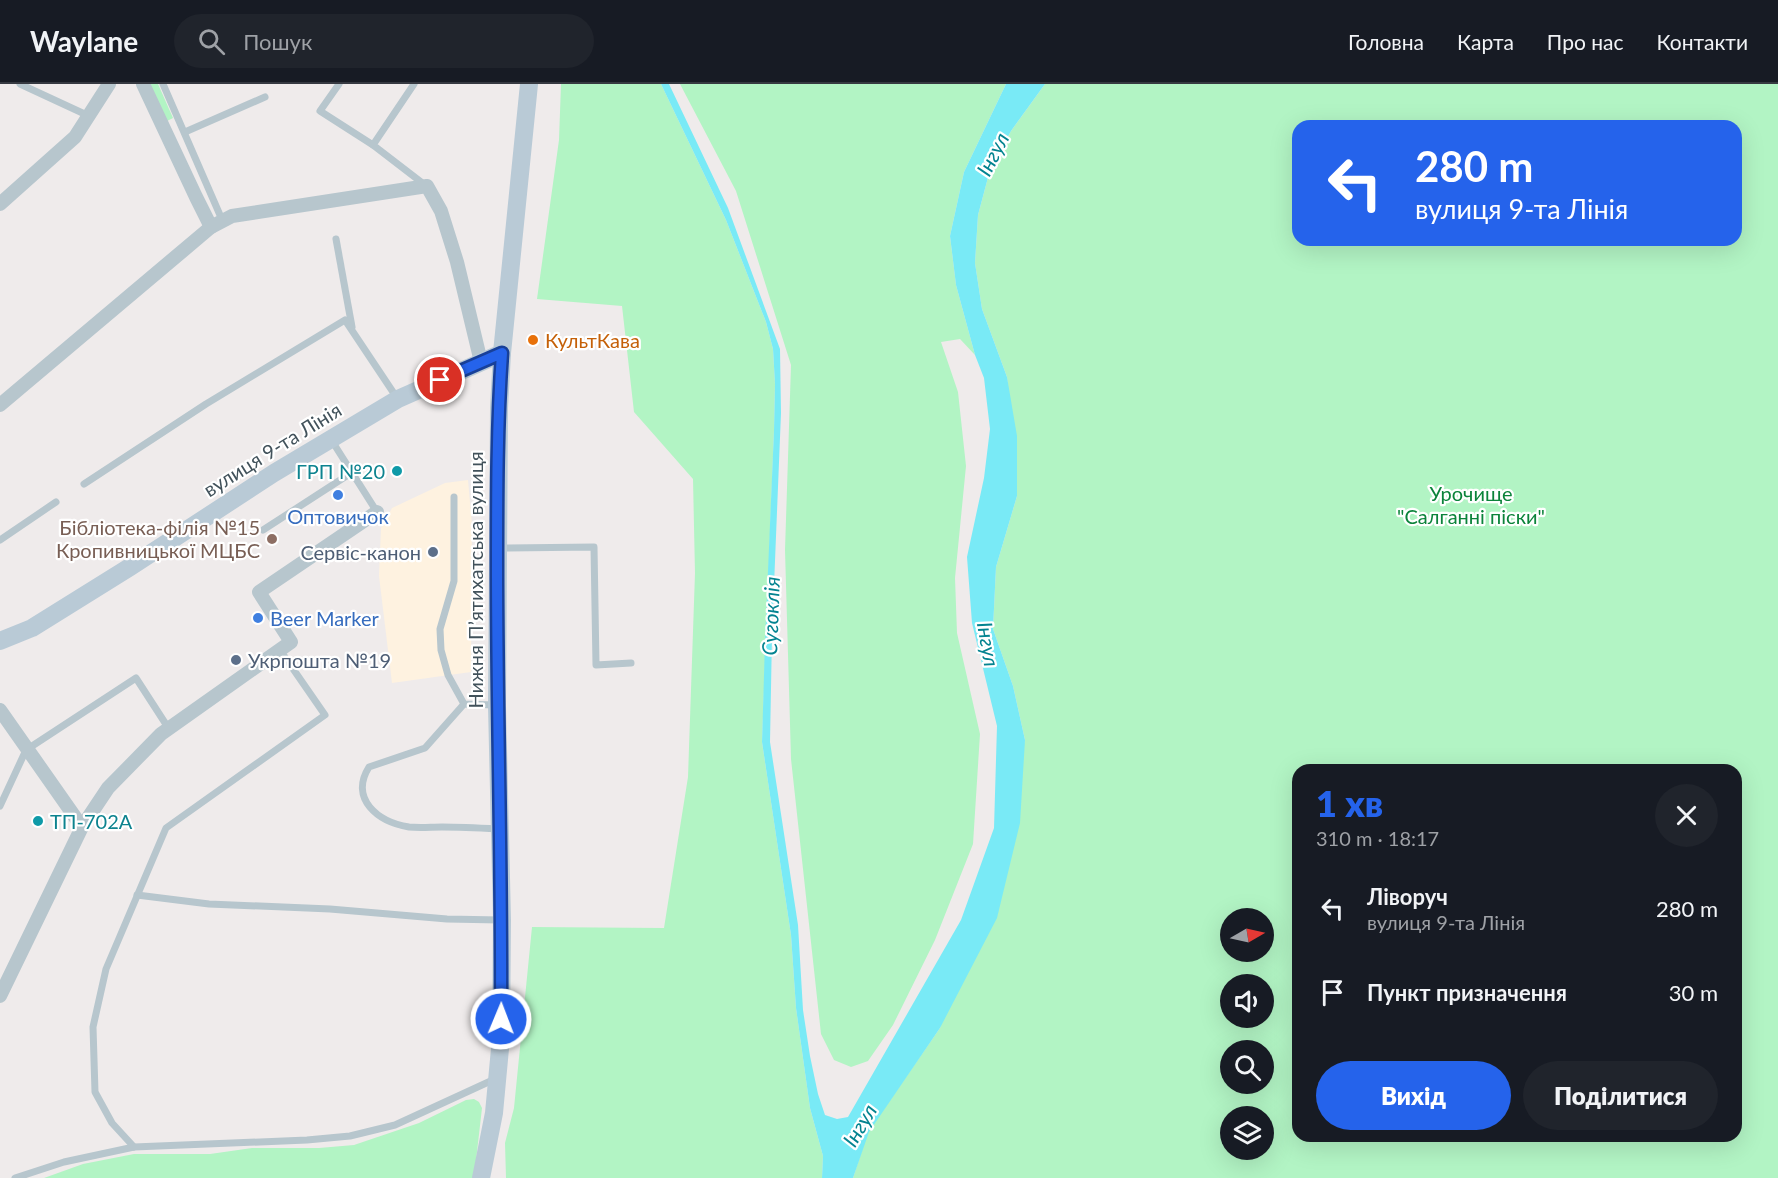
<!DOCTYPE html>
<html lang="uk">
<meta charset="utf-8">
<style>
body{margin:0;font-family:Lato,sans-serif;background:#20242c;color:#f1f3f6;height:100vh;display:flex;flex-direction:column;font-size:22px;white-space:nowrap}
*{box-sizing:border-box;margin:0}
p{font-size:20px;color:#9ea1a6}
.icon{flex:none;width:33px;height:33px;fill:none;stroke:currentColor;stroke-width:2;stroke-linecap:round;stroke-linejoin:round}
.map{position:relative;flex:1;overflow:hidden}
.sheet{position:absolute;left:1292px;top:680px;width:450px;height:378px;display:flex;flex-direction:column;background:#171b24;border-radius:18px;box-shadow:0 6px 24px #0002}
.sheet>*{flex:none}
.hud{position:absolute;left:1292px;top:36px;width:450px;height:126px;border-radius:18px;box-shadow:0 6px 24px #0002;background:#2563eb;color:#fff;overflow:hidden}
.needle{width:39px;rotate:81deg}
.tools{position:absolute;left:1220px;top:824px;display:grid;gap:12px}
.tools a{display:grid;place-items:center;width:54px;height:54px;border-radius:50%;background:#171b24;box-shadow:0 6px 24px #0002;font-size:30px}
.pin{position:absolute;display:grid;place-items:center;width:51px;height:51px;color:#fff;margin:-26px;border:3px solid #fff;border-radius:50%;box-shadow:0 2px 6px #0007}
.me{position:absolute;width:66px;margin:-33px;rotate:1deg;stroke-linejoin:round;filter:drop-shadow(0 0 4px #0008)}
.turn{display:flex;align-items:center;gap:21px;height:126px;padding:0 24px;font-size:27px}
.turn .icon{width:78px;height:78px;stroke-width:2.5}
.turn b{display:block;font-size:42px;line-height:51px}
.round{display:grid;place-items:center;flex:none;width:63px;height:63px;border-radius:32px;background:#20242c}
.headline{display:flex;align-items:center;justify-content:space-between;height:102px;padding:0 24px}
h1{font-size:36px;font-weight:800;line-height:45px;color:#2563eb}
.button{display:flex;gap:12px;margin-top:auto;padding:12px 24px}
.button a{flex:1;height:69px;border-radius:36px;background:#2563eb;color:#fff;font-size:24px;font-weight:800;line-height:69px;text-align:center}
.button a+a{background:#20242c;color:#f1f3f6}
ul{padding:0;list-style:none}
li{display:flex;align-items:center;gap:18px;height:84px;padding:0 24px}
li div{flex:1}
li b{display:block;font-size:22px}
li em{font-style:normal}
header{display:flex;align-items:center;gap:36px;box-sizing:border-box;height:84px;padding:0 30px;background:#171b24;border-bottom:2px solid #363941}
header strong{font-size:28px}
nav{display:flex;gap:33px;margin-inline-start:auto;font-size:21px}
.search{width:420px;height:54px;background:#20242c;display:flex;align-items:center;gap:15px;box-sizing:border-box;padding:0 21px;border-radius:33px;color:#9ea1a6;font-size:22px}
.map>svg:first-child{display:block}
.commercial{fill:#fef2e0}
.green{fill:#b2f4c4;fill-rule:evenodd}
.water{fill:#79eaf6}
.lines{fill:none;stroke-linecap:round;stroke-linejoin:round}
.lane{stroke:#b7c6cd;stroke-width:7}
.street{stroke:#b7c6cd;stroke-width:14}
.secondary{stroke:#b9cad6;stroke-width:18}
.route-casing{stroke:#184099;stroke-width:15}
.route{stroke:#2563eb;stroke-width:10}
.food-dot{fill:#e8710a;stroke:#fff;stroke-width:2}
.culture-dot{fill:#0f9aa8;stroke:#fff;stroke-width:2}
.shop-dot{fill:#3f7fe0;stroke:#fff;stroke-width:2}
.education-dot{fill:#8d6e63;stroke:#fff;stroke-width:2}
.service-dot{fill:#5c6f8a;stroke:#fff;stroke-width:2}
.labels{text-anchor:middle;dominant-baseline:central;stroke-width:4.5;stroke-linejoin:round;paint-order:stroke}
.food-label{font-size:20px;fill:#c56008;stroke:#fff;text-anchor:start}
.street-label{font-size:20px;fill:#42525b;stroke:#fff}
.culture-label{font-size:20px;fill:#0d838f;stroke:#fff;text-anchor:end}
.park-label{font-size:20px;fill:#0b833a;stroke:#fff}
.shop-label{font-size:20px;fill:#366cbe;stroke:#fff}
.education-label{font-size:20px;fill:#785e54;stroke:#fff;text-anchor:end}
.service-label{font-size:20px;fill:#4e5e75;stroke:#fff;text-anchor:end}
.water-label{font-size:21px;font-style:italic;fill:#038390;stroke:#fff}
</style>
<header>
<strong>Waylane</strong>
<div class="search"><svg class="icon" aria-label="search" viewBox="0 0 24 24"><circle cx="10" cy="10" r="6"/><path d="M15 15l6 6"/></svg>Пошук</div>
<nav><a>Головна</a><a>Карта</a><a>Про нас</a><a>Контакти</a></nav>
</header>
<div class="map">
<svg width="1778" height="1094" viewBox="0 0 1778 1094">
<rect width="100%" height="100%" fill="#efebeb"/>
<polygon class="commercial" points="468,396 472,440 471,588 392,599 379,492 381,444 392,424 445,399"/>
<g class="green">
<polygon points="146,0 158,0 173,34 163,39"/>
<polygon points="561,0 661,0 726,136 766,238 773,265 775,300 774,346 762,658 791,851 796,924 810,1024 823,1072 822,1094 506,1094 505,1059 514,1024 532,843 664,844 688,693 695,489 693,395 634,328 622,222 537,215 559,56"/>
<polygon points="680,0 1006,0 964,88 950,152 956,201 975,271 960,255 941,258 958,308 966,382 955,494 957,549 980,650 973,760 935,856 893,941 868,977 851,983 834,976 821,950 791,675 785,466 791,281 736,107"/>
<path d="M1045,0H1778V1094H853L868,1048L940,944L1025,656L1013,602L993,545L996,483L1017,412L1007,293L982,225L975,179L978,131L990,86L1011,47ZM1298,42H1736V156H1298ZM1298,686H1736V1052H1298ZM1230,834H1263V867H1230ZM1230,900H1263V933H1230ZM1230,966H1263V999H1230ZM1230,1032H1263V1065H1230Z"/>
<polygon points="474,1015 479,1018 482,1024 474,1094 44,1094 83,1080 134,1070 210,1070 252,1064 319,1064 354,1061 419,1039 466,1016"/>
</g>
<polygon class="water" points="661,0 669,0 728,124 780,265 781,329 772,551 770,658 798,841 803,926 810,972 818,1010 825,1031 837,1035 848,1033 961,836 994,744 997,642 972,539 967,473 984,394 990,345 984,294 975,271 956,201 950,152 964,88 1006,0 1045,0 1011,47 990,86 978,131 975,179 982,225 1007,293 1017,352 1017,412 996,483 993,545 1013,602 1025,656 1020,739 997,834 940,944 869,1048 853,1094 822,1094 823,1072 810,1024 796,924 791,851 762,658 765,557 774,346 775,300 773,265 766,238 726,136"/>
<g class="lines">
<g class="lane">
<polyline points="20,0 89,32"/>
<polyline points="163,0 223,138"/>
<polyline points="339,0 320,27 373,61"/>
<polyline points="414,0 373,61 425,101"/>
<polyline points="185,48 265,13"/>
<polyline points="336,155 352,243"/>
<polyline points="332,357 377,428"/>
<polyline points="84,400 206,320 345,236 397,314"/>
<polyline points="454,413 454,497 440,545 441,566 448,591 464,620 495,621"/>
<polyline points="263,446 351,389"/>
<polyline points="0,456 56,418"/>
<polyline points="500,464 594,463 596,581 631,579"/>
<path d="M464,620L425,664L369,683C349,715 378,738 409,743C420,744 431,743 442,743C461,743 480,744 498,745"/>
<polyline points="0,722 26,666 136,594 169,645"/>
<polyline points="137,811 209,820 330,825 447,835 500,836"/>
<polyline points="134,1063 112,1039 95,1008 93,943 106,885 166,744 325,631 280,566"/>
<polyline points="15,1094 64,1078 134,1063 307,1056 350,1052 395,1041 495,995"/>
</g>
<g class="street">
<polyline points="143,0 196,113 211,143"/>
<polyline points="0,120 75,53 109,0"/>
<polyline points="0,321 211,143 232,132 427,102 441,127 457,178 481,278"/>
<polyline points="0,626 82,743"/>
<polyline points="0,912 82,743 108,704 161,650 291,558 259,508 377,428"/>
</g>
<g class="secondary">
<polyline points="0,557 32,544 130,483 274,389 398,315 502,269"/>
<polyline points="481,1094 494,1029 501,954 502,836 497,622 499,324 502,269 529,0"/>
</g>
</g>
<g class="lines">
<defs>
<path id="route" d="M440,296L502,269C497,340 497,412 497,483C497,634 502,784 501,935"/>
</defs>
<use href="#route" class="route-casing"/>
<use href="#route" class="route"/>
</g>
<circle class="food-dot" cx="533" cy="256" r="6"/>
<g class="culture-dot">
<circle cx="397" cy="387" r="6"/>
<circle cx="38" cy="737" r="6"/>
</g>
<g class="shop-dot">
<circle cx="338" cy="411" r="6"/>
<circle cx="258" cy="534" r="6"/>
</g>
<circle class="education-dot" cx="272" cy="455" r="6"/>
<g class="service-dot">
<circle cx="433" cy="468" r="6"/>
<circle cx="236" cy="576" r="6"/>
</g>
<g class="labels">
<g class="food-label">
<text x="545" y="256">КультКава</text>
</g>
<g class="street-label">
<text transform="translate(272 365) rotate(-32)">вулиця 9-та Лінія</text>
<text transform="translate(475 496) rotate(-90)">Нижня Пʼятихатська вулиця</text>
</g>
<g class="culture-label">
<text x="385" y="387">ГРП №20</text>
<text x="50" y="737" text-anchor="start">ТП-702А</text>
</g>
<g class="park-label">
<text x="1471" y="409">Урочище<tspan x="1471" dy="23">"Салганні піски"</tspan></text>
</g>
<g class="shop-label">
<text x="338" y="432">Оптовичок</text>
<text x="270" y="534" text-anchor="start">Beer Marker</text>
</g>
<g class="education-label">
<text x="260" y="443">Бібліотека-філія №15<tspan x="260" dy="23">Кропивницької МЦБС</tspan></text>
</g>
<g class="service-label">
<text x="421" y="468">Сервіс-канон</text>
<text x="248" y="576" text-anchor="start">Укрпошта №19</text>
</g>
<g class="water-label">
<text transform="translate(992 70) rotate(-63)">Інгул</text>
<text transform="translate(770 532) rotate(-88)">Сугоклія</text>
<text transform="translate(989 560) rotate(80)">Інгул</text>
<text transform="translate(859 1041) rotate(-59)">Інгул</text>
</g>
</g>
</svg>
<div class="tools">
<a><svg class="needle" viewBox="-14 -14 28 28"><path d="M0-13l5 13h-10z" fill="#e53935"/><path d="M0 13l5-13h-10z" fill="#9ea1a6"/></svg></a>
<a><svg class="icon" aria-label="sound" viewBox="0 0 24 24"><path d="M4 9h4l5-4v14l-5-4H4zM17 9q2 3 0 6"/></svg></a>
<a><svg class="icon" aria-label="search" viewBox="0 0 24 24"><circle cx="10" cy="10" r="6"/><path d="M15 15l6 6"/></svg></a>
<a><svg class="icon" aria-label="layers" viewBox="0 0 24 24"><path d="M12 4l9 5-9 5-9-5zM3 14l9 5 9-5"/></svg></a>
</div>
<div class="pin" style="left:440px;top:296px;background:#d93025"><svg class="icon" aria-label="arrive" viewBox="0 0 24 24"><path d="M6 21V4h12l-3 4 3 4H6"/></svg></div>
<svg class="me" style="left:501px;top:935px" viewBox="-20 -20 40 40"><circle r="17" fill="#2563eb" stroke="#fff" stroke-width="3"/><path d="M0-11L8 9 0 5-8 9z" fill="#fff"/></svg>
<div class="hud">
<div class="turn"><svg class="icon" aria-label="left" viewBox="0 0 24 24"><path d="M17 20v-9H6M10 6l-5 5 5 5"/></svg><div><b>280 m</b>вулиця 9-та Лінія</div></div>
</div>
<section class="sheet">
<div class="headline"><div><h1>1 хв</h1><p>310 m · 18:17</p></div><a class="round"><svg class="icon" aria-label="close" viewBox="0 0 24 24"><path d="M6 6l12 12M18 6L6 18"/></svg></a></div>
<ul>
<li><svg class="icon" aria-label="left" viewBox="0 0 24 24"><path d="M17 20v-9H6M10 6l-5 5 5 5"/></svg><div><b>Ліворуч</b><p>вулиця 9-та Лінія</p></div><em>280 m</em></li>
<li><svg class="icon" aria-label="arrive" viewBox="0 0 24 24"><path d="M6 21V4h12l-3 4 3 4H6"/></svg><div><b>Пункт призначення</b></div><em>30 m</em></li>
</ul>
<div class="button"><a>Вихід</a><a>Поділитися</a></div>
</section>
</div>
